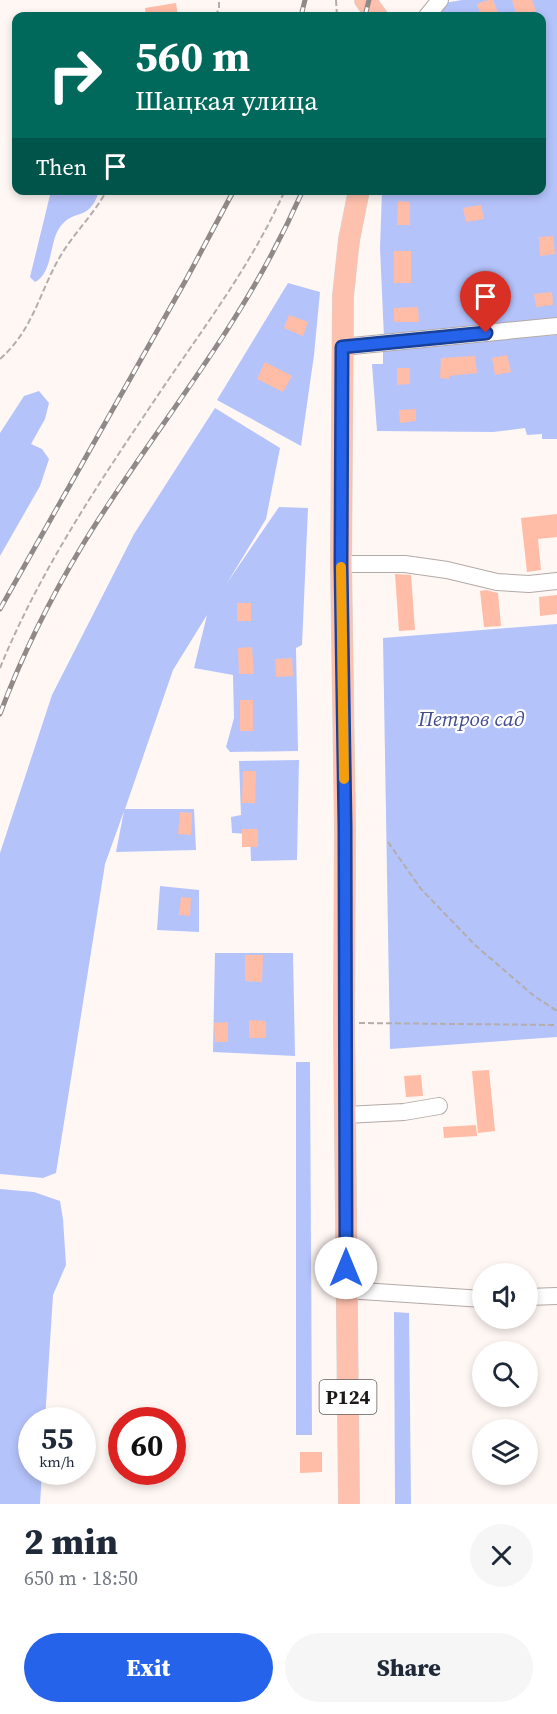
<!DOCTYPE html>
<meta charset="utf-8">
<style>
body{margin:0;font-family:"Source Serif 4",serif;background:#f6f6f7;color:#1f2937;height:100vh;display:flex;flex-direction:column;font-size:22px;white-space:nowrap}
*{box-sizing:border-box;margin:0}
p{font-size:20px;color:#747a83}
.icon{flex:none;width:33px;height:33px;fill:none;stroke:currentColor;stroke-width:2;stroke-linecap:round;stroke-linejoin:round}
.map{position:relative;height:1504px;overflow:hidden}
.side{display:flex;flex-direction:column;background:#fff;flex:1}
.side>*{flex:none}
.hud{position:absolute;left:12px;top:12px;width:534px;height:183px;border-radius:12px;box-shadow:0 3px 9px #0003;background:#00695c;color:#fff;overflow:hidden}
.buttons{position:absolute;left:472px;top:1263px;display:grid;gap:12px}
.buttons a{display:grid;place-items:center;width:66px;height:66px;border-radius:50%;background:#fff;box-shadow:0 3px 9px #0003;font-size:30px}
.speed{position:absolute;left:18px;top:1407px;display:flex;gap:12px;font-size:30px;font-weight:700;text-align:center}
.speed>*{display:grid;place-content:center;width:78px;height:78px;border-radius:50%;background:#fff;box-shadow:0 3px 9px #0003;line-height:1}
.speed small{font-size:15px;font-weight:400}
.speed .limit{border:9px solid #d22;background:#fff;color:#111}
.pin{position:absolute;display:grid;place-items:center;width:51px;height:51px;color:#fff;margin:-62px -26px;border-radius:50% 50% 50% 0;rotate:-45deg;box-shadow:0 0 6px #0007}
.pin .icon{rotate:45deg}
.me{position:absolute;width:66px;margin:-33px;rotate:0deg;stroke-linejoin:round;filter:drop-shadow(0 0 4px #0008)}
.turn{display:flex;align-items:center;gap:21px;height:126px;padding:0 24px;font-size:27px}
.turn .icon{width:78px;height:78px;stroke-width:2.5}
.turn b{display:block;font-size:42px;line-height:51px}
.then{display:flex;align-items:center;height:57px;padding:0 24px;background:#0003;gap:12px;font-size:22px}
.round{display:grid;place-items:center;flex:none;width:63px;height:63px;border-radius:32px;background:#f6f6f7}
.headline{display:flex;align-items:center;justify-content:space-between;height:102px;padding:0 24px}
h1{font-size:36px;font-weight:800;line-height:45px}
.cta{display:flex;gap:12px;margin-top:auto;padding:12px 24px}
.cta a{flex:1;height:69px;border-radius:36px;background:#2563eb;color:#fff;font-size:24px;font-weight:800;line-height:69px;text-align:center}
.cta a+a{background:#f6f6f7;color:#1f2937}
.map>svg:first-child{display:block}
.green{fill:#b5c3fb}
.building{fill:#ffbca7}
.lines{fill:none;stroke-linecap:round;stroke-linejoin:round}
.minor-casing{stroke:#b3aaa7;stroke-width:18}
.major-casing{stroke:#d6d6d5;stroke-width:22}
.path{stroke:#b4adab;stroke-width:2;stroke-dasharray:6 3;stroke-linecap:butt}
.minor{stroke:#fff;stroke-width:16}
.major{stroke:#fec1ad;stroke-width:21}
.rail-casing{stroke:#8f8987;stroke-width:5}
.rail{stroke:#fff;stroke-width:3;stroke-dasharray:9;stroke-linecap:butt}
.route-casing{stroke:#184099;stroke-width:15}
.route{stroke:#2563eb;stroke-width:10}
.slow{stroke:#f59e0b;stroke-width:10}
.labels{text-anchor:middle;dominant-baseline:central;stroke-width:4.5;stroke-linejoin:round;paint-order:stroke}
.shield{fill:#fff;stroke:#615e5d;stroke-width:1.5}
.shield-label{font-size:20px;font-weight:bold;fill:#1d1918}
.park-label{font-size:21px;font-style:italic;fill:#404b90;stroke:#fff}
</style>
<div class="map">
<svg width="557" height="1504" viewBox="0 0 557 1504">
<rect width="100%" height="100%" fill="#fff7f4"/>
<g class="green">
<polygon points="462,0 557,0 557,322 384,338 380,248 382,191 542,190 542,16 432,16 444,3"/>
<path d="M51,191H99C89,223 75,207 60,227C49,242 53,273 35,282L30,277Z"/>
<polygon points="288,283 320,292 314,355 301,446 217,400"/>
<polygon points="557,335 557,439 542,439 542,434 527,435 525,428 493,432 377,431 372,364 383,364 383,349"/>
<polygon points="39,391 49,403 45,419 31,444 42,449 49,459 40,486 0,556 0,433 24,396"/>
<polygon points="215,408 280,448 266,519 227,583 279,507 308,508 302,645 296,648 298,751 230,752 226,747 234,718 233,675 194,668 207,615 173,670 125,809 194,809 196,850 116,852 124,811 105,864 56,1173 43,1178 0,1174 0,853 52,695 134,534"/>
<polygon points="557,624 557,1037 390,1049 383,638"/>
<polygon points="299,760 297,860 251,861 250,834 232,833 231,817 241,815 239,761"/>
<polygon points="160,886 199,890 199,932 157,930"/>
<polygon points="215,953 293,953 295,1056 213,1052"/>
<polygon points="296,1062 310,1062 312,1435 296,1435"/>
<polygon points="0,1189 34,1192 60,1201 63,1219 66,1265 53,1295 45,1420 32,1420 32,1472 42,1472 40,1504 0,1504"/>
<polygon points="394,1312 409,1313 411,1504 395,1504"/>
</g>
<g class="building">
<polygon points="488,0 493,0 499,16 481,16 477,4"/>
<polygon points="512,0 532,0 536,11 517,16"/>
<polygon points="176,3 178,15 146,16 145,8"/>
<polygon points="398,201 410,202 410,225 397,225"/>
<polygon points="481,205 484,219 466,222 463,208"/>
<polygon points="553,236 555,254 540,256 539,237"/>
<rect x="394" y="251" width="17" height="32"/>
<polygon points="552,292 553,305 536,307 534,294"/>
<rect x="488" y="300" width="15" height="14"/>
<polygon points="418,307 419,322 394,322 394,308"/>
<polygon points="289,315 308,322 303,336 284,328"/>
<polygon points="507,355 511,372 495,375 492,358"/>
<polygon points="475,356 477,373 449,376 449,379 440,378 441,358"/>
<polygon points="265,362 292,376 283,392 257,379"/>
<polygon points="397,368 410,368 410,384 397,385"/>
<polygon points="416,409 416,421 400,423 399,410"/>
<polygon points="557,514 557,537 538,539 541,570 527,572 521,518"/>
<polygon points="395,574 411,575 415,630 399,631"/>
<polygon points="486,590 498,593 501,626 484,627 480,591"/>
<polygon points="557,595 557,614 540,616 539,597"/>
<rect x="237" y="603" width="14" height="18"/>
<polygon points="252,647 254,674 239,674 238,648"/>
<polygon points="292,658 293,676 276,677 275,659"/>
<rect x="240" y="700" width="13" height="31"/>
<polygon points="243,771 256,771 255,803 242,803"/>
<polygon points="180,812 192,813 191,835 178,834"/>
<rect x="242" y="829" width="16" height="18"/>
<polygon points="181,897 191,898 190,916 179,915"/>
<polygon points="245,955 263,955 262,982 245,981"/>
<polygon points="249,1020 266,1021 266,1038 249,1038"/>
<polygon points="228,1022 228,1042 215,1042 214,1023"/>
<polygon points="489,1070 495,1131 478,1133 472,1071"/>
<polygon points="421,1075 423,1096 406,1097 404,1076"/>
<polygon points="476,1125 477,1136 444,1138 443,1127"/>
<polygon points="300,1452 322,1452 322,1472 300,1473"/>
</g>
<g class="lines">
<defs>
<g id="minor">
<polyline points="427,16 440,0"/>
<polyline points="342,347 557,326"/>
<polyline points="341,564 405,564 447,570 497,582 529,584 557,581"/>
<polyline points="345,1115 404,1112 439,1106"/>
<polyline points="346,1290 483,1299"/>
<polyline points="528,1297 557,1296"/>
</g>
<g id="major">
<polyline points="365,0 377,16"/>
<polyline points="349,1504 344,1023 345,827 341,564 343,296 349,240 359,190"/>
</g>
</defs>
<use href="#minor" class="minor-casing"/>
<use href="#major" class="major-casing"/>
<g class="path">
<polyline points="336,0 337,16"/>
<polyline points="215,16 219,9 219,0"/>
<path d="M0,359C34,329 39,292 61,255C75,232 94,214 107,190"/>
<path d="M0,668C38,575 94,490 150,407C197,336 250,269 285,190"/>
<polyline points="388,842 421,889 475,945 534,996 557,1011"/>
<polyline points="359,1023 557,1025"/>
</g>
<use href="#minor" class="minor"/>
<use href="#major" class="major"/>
<defs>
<g id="rail">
<polyline points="301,16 305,0"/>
<polyline points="365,16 369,0"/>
<polyline points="0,609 187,278 234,190"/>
<path d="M0,714C22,655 50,599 82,546C129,468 186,396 234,319C260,278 283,235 303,190"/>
</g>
</defs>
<use href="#rail" class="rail-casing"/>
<use href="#rail" class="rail"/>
</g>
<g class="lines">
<defs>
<polyline id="route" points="346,1268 345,827 341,564 342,347 486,333"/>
</defs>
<use href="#route" class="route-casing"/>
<use href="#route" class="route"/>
<polyline class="slow" points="341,567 344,779"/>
</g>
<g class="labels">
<rect class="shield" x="319.5" y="1380" width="57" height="34" rx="4.5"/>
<g class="shield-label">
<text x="348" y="1397">Р124</text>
</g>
<g class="park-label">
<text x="471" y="718">Петров сад</text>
</g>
</g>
</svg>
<div class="buttons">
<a><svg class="icon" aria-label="sound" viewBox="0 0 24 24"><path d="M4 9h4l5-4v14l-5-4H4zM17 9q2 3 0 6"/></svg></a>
<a><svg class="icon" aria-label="search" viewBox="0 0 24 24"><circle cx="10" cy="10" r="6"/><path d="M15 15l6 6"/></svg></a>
<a><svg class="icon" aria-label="layers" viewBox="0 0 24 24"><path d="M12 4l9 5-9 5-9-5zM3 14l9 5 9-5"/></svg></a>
</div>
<div class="speed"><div>55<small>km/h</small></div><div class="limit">60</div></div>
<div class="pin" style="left:486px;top:333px;background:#d93025"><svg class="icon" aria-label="arrive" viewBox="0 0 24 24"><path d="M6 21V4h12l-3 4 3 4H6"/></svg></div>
<svg class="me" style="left:346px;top:1268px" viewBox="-20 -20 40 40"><circle r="19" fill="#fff"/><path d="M0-13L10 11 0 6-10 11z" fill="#2563eb"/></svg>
<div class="hud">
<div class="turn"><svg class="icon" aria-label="right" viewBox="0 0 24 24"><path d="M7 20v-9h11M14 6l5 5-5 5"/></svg><div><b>560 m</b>Шацкая улица</div></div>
<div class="then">Then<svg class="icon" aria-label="arrive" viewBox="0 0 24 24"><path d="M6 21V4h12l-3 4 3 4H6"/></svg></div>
</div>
</div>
<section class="side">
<div class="headline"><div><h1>2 min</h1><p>650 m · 18:50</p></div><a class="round"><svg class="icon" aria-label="close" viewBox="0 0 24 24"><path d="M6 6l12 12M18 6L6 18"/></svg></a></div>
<div class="cta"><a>Exit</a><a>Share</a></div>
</section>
